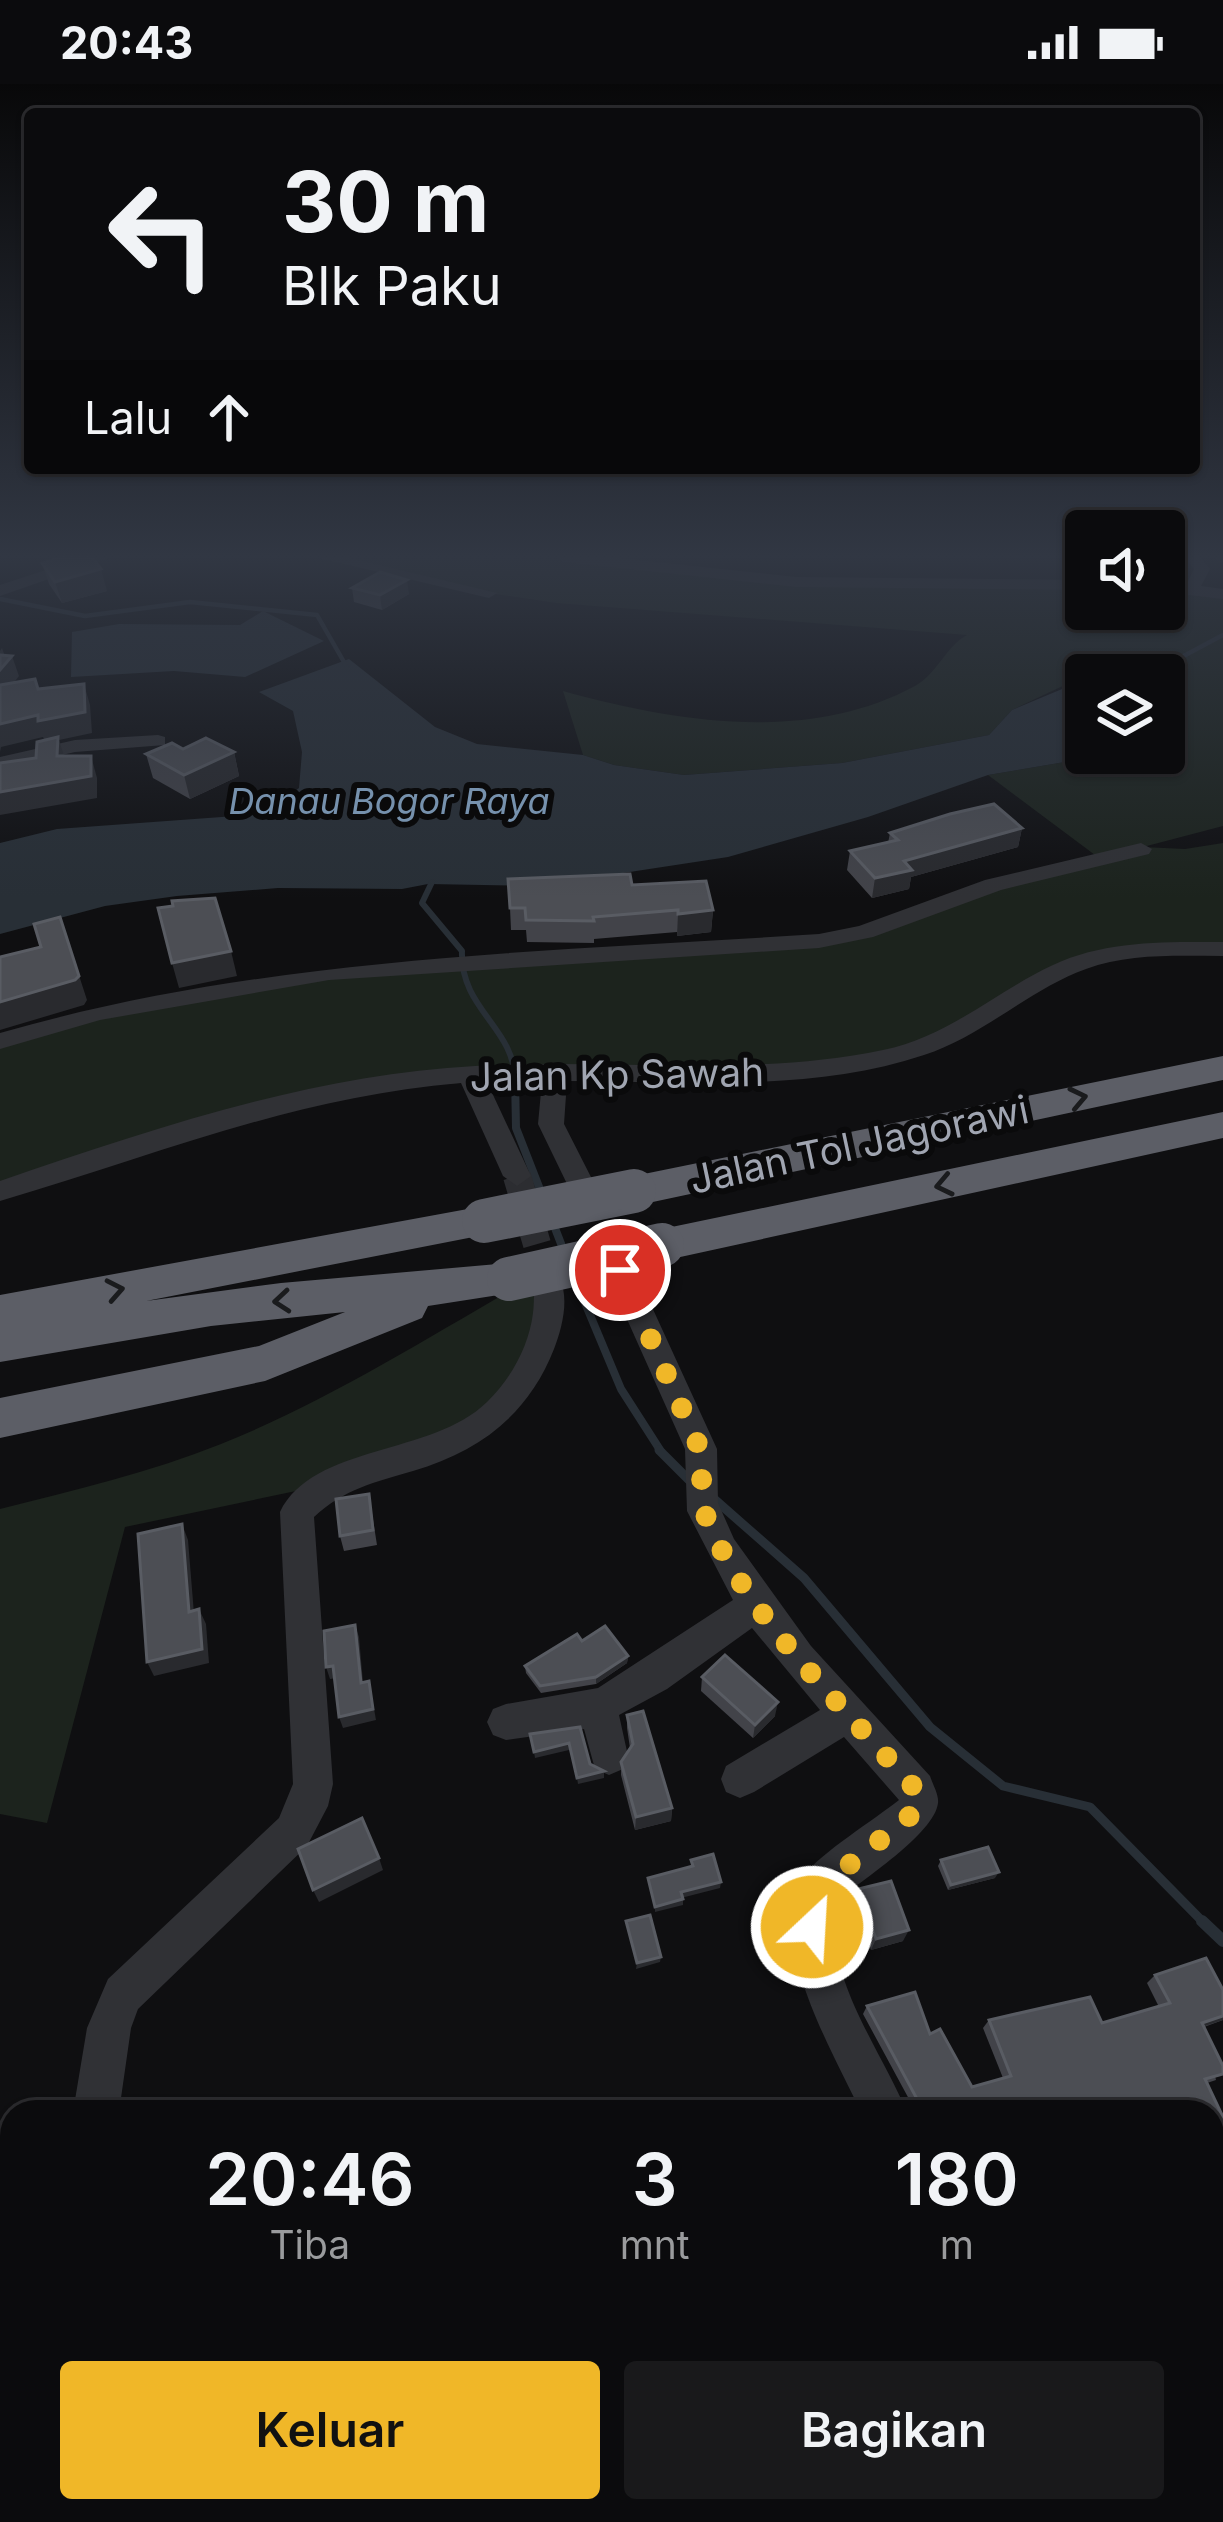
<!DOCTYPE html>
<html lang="id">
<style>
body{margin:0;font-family:Inter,sans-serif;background:#19191b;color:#f1f3f6;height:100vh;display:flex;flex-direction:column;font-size:45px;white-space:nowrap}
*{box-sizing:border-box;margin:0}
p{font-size:39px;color:#9a9b9d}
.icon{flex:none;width:66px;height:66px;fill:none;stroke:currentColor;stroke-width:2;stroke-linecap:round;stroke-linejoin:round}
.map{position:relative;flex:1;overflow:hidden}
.details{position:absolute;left:0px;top:2016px;width:1224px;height:423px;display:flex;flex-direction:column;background:#0b0b0d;border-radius:36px 36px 0 0;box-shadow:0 3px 9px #0004,0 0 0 3px #2b2b2e}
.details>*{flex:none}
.guide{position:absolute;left:24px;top:24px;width:1176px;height:366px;border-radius:12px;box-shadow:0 3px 9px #0004,0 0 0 3px #2b2b2e;background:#0b0b0d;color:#f1f3f6;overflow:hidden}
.controls{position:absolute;left:1065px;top:426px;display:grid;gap:24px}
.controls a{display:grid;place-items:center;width:120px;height:120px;border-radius:12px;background:#0b0b0d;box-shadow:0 3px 9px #0004,0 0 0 3px #2b2b2e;font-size:60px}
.pin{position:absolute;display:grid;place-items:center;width:102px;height:102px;color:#fff;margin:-51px;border:6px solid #fff;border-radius:50%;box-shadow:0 3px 12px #0007}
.me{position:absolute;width:132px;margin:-66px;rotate:25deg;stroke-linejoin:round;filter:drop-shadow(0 0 9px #0008)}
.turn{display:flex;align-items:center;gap:42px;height:252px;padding:0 60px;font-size:54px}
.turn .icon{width:156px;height:156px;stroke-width:2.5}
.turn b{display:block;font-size:84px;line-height:102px}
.then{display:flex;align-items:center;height:114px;padding:0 60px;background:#0003;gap:24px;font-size:45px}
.eta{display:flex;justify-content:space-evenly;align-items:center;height:204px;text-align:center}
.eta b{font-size:72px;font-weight:600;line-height:84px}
.cta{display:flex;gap:24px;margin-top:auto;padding:24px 60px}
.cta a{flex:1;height:138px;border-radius:12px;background:#f0b728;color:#111;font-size:48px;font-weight:600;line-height:138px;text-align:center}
.cta a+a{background:#19191b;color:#f1f3f6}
.status{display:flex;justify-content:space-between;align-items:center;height:84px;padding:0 60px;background:#0b0b0d;direction:ltr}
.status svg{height:33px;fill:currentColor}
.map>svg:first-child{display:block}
.green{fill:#1c231d}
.water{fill:#282f36}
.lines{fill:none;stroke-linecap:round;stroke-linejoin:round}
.stream-far4{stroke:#282f36;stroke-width:4.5}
.stream-far3{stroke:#282f36;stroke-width:6}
.stream-far2{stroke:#282f36;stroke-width:8}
.stream-far1{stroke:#282f36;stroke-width:9}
.stream{stroke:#282f36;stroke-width:12}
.minor-tunnel{stroke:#2c2d31;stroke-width:28;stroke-dasharray:28 15;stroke-linecap:butt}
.minor{fill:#303135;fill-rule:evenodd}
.highway{fill:#5c5e66;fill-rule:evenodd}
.highway-bridge{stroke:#5c5e66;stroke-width:44}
.wall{fill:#424349}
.shaded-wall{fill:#292a2e}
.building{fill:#4c4e54;stroke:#595c63;stroke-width:3}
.oneway{stroke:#1a1b1d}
.route{stroke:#f0b728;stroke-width:21;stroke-dasharray:0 37.8}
.labels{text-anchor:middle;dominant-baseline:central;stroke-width:12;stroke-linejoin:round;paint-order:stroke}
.far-water-label{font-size:36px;font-style:italic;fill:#7691ad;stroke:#0a0a0b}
.street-label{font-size:39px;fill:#a0a5b1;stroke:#0a0a0b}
</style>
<div class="status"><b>20:43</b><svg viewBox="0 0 49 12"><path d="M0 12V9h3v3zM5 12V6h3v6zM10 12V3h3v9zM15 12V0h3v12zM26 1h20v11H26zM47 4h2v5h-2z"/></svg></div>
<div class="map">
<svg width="1223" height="2438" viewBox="0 0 1223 2438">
<rect width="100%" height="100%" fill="#0f0f11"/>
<g class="green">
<path d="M323,473H564L720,492L1086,501V525H1164V503L1223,510V742L1143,763L1185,765L1223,759V865L1089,877L882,975L373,1004L0,1107V957L257,899L819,857L1099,774L988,691L1118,669H1164V657L1175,654C1177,630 1164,614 1164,591H1086L1012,626L989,651L842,679L684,691L614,681L583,671L563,607C676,638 807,660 915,602C937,590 946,562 967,551L556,519L489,509Z"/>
<path d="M545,1187L549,1215L503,1325L339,1398L125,1443L47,1739L0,1730V1425C74,1406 149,1389 221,1360C334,1315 439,1246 545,1187Z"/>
</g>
<g class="water">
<polygon points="263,527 324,557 245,593 174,587 71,593 72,548 119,540 240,541"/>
<polygon points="349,575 435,643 477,660 583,671 614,681 684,691 842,679 989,651 1012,626 1086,595 1086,669 1118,669 988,691 868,733 728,773 538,802 428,800 402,805 278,804 177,812 105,822 0,850 0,759 57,745 264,730 299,704 302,668 293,627 259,608"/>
</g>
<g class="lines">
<g class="stream-far4">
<polyline points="1217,473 1223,477"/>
<polyline points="0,515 85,532 190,518 317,531 348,585"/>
<polyline points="1148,591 1223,551"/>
</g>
<path class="stream-far3" d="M432,798L422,819L462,867C460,926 515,943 515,997"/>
<g class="stream-far2">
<polyline points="515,994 516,1044 541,1108"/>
<polyline points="553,1139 565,1170"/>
<polyline points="575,1195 621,1305 662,1369"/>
</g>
<g class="stream-far1">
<polyline points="659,1366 691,1398"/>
<polyline points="713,1414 804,1494 930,1643 1003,1702 1090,1723 1205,1840"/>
</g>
<polyline class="stream" points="1202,1837 1223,1857"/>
<polyline class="minor-tunnel" points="517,1092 549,1201"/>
<g class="minor">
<polygon points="86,473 112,473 0,512 0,501"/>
<polygon points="315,473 345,473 497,509 489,514"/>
<polygon points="556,473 609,473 796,493 1086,496 1086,506 796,503 564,478"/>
<polygon points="1184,473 1200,473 1210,485 1201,502 1223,505 1223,515 1164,508 1164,498 1186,501 1194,485"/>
<polygon points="158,651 165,653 165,661 75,668 0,685 0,673 75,656"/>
<path d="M1141,759L1152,765L1149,770L1001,806L873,853L819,864L329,896L100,936L0,965V949C268,872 543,868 819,850L859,842L985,796Z"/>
<path d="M1223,858V872C1178,872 1129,869 1086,885C1028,906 983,952 924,971C811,1009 685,997 567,997L564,1040L593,1097L579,1107L569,1104L538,1040L542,997L487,998L531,1092L517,1102L503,1092L461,999C290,1014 161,1070 0,1117V1097C155,1044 311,991 475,982C611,974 749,994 883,966C948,953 995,908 1053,881C1106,856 1166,858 1223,858Z"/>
<path d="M620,1175L630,1178L635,1186L717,1365L718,1419L734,1455L811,1562L930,1692C933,1701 939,1711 938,1719C935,1749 860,1798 836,1817C823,1891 879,1962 907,2028H861C836,1974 761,1848 804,1791C821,1769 875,1735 899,1716L844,1653L754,1708L740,1714L726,1708L721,1695L726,1682L820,1626L752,1544L667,1605L619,1631L628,1672L623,1685L609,1691L595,1685L584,1645L506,1656L493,1651L487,1638L493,1625L506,1620L598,1604L733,1516L687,1427L685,1365L605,1186L610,1178Z"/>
<path d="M549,1190L559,1193C570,1214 562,1244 554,1265C528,1331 480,1367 413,1387C375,1398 344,1405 314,1433L333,1700L328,1722L307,1762L138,1925L131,1944L119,2028H73L87,1944L108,1895L279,1734L293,1700L280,1428C313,1360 432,1372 487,1318C511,1295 529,1262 533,1229C535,1216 532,1205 539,1193Z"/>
<polygon points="12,2039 12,2086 0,2091 0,2044"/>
<polygon points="1223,2140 1223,2188 1212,2191 1212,2143"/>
<polygon points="12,2259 12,2323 0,2328 0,2264"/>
<polygon points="1223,2374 1223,2426 1212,2430 1204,2427 1212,2427 1212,2378"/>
<polygon points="1023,2427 1089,2427 1093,2438 1027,2438"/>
<polygon points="1099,2427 1176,2427 1172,2438 1095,2438"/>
</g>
<g class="highway">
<polygon points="1223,972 1223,996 634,1122 619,1117 613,1107 619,1097 634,1092"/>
<polygon points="1223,1028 1223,1054 662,1177 647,1172 640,1161 647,1150 662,1145"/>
<polygon points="484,1122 499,1126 505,1137 499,1148 146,1217 281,1199 509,1179 525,1183 531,1195 525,1207 428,1222 422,1234 265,1297 0,1354 0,1314 259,1262 345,1228 211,1242 0,1278 0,1211"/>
</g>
<g class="highway-bridge">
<polyline points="484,1137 634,1107"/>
<polyline points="509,1195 662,1161"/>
</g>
</g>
<g class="wall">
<polygon points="42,479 107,507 62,519 49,500"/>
<polygon points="352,504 409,510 382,526 354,518"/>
<polygon points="183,665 234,668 239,692 190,715 153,694 146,670"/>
<polygon points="1022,744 1018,763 911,793 909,805 872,814 847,786 850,767 888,759 890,749"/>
<polygon points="632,801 713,826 711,848 677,852 677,848 594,855 594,859 527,858 526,846 511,846 510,824"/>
<polygon points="369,1410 377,1461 344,1467 340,1452"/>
<polygon points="582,1557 628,1572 627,1579 596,1600 541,1609 526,1589 525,1582"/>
<polygon points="702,1593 775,1632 753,1654 701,1607"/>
<polygon points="627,1631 672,1724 671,1737 635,1746 621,1691 621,1678 630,1664 627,1644"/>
<polygon points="941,1776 995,1794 948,1806 938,1782"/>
<polygon points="858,1805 903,1857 871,1866 854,1817"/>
<polygon points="1155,1891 1223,1936 1204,1943 1216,1996 1207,1999 1223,2033 1223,2137 1212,2028 916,2028 863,1930 867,1922 930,1950 972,2003 1003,1994 983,1944 989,1936 1102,1939 1159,1923 1147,1899"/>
</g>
<g class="shaded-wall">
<polygon points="101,485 107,507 62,519 55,498"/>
<polygon points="407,496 409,510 382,526 380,511"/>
<polygon points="2,564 7,578 12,572 19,592 0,616 0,567"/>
<polygon points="84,600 90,621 92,649 59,656 65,675 64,694 43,653 1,663 0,668 0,640"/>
<polygon points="234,668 239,692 190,715 184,691"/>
<polygon points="91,672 97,694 97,714 0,731 0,708"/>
<polygon points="1022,744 1018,763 911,793 909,805 872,814 875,794 904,777"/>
<polygon points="713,826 711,848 677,852 678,830"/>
<polygon points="60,833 87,916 84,921 0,946 0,918 75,896"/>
<polygon points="231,867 237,892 179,904 172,879"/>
<polygon points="182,1440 188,1456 195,1542 189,1528"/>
<polygon points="199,1525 206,1540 209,1579 154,1592 147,1578"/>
<polygon points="355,1541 359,1553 364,1610 361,1599"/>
<polygon points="628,1572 627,1579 596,1600 596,1593"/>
<polygon points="333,1582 337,1594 330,1595 326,1583"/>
<polygon points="369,1597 376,1636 343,1644 339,1633"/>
<polygon points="778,1618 775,1632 753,1654 755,1641"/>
<polygon points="569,1659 569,1666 535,1674 534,1668"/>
<polygon points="604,1687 604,1694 578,1700 577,1694"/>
<polygon points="672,1724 671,1737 635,1746 636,1733"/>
<polygon points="379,1774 383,1786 319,1818 313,1806"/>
<polygon points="999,1788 995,1794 948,1806 951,1801"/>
<polygon points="721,1798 720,1804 681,1814 681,1808"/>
<polygon points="683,1815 683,1821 655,1828 655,1823"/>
<polygon points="909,1846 903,1857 871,1866 876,1855"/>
<polygon points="661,1873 660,1878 636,1885 637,1879"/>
<polygon points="1223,1932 1223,1936 1193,1946 1202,1939"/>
<polygon points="49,2427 67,2427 59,2431 59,2438 40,2438 40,2431"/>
</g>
<g class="building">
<polygon points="63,473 92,473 101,485 55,498 42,479"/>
<polygon points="380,488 407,496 380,511 352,504"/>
<polygon points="0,571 12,572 0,586"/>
<polygon points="35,595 38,605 84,600 85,628 38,637 38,631 0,640 0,601"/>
<polygon points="58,653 57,672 91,672 91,692 0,708 0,679 36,674 37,658"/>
<polygon points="206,654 234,668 184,691 146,670 172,659 183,665"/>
<polygon points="994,720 1022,744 904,777 912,786 875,794 850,767 898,756 890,749 950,730"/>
<polygon points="630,790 632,801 706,797 713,826 678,830 678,826 593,833 594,837 526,836 525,824 510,824 508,795"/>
<polygon points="215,814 231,867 172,879 158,824 173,822 172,817"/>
<polygon points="60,833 79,892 75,896 0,918 0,873 41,863 34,840"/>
<polygon points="369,1410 373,1446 340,1452 336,1415"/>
<polygon points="182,1440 189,1528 199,1525 202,1565 147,1578 138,1450"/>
<polygon points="355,1541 361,1599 369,1597 373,1625 339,1633 333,1582 326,1583 324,1547"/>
<polygon points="605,1542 628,1572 596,1593 540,1602 525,1582 577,1550 582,1557"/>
<polygon points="725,1571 778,1618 755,1641 702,1593"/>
<polygon points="643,1627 672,1724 636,1733 621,1678 633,1660 627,1631"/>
<polygon points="580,1643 590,1680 604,1687 577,1694 569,1659 534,1668 530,1650"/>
<polygon points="362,1734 379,1774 313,1806 298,1765"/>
<polygon points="988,1763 999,1788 951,1801 941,1776"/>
<polygon points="713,1770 721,1798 681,1808 683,1815 655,1823 648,1794 693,1782 691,1776"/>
<polygon points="891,1797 909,1846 876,1855 858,1805"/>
<polygon points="650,1831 661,1873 637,1879 626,1837"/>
<polygon points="1206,1874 1223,1906 1223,1932 1202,1939 1223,1982 1223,1990 1205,1995 1223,2033 1223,2134 1219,2135 1218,2158 1212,2159 1212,2028 924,2028 867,1922 915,1908 930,1950 940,1945 972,2003 1011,1992 989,1936 1090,1913 1102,1939 1170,1919 1155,1891"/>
<polygon points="1223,2205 1223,2373 1220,2374 1219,2398 1212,2401 1212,2209"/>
<polygon points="12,2298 12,2427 49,2427 40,2431 40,2438 0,2438 0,2302"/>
<polygon points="593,2427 712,2427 714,2438 594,2438"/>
</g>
<defs><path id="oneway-chevron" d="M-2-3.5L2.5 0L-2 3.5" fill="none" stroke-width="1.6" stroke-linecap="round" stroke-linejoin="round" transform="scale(3)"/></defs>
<g class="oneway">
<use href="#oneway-chevron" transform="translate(1078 1014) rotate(-12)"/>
<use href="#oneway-chevron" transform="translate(944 1101) rotate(168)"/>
<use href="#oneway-chevron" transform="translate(115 1206) rotate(-11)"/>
<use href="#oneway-chevron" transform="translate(282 1217) rotate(175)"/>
</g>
<linearGradient id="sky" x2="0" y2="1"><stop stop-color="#080809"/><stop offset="0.58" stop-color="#313743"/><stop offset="1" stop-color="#313743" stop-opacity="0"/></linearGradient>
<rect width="1223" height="814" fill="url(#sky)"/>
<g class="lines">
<path class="route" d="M620,1186L700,1365C708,1387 695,1404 704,1427C742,1529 847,1625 916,1706L920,1717L916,1727L818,1806L812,1843"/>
</g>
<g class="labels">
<g class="far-water-label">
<text x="389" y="717">Danau Bogor Raya</text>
</g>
<g class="street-label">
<text transform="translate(617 990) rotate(-1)">Jalan Kp Sawah</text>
<text transform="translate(859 1060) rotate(-12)">Jalan Tol Jagorawi</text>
</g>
</g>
</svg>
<div class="controls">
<a><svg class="icon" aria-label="sound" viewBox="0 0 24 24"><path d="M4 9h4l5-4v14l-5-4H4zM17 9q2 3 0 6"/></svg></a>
<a><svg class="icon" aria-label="layers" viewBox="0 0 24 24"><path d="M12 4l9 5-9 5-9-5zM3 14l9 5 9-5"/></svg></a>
</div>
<div class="pin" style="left:620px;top:1186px;background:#d93025"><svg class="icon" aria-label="arrive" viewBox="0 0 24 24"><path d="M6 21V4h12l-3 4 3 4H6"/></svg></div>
<svg class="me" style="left:812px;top:1843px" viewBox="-20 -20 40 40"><circle r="17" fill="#f0b728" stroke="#fff" stroke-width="3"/><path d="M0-11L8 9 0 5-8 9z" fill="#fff"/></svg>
<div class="guide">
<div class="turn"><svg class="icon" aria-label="left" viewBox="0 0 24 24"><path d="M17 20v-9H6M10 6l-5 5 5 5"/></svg><div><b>30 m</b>Blk Paku</div></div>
<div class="then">Lalu<svg class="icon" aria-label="ahead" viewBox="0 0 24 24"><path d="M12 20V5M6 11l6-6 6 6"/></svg></div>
</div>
<section class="details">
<div class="eta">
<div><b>20:46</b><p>Tiba</p></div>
<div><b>3</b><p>mnt</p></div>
<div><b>180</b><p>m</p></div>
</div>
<div class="cta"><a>Keluar</a><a>Bagikan</a></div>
</section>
</div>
